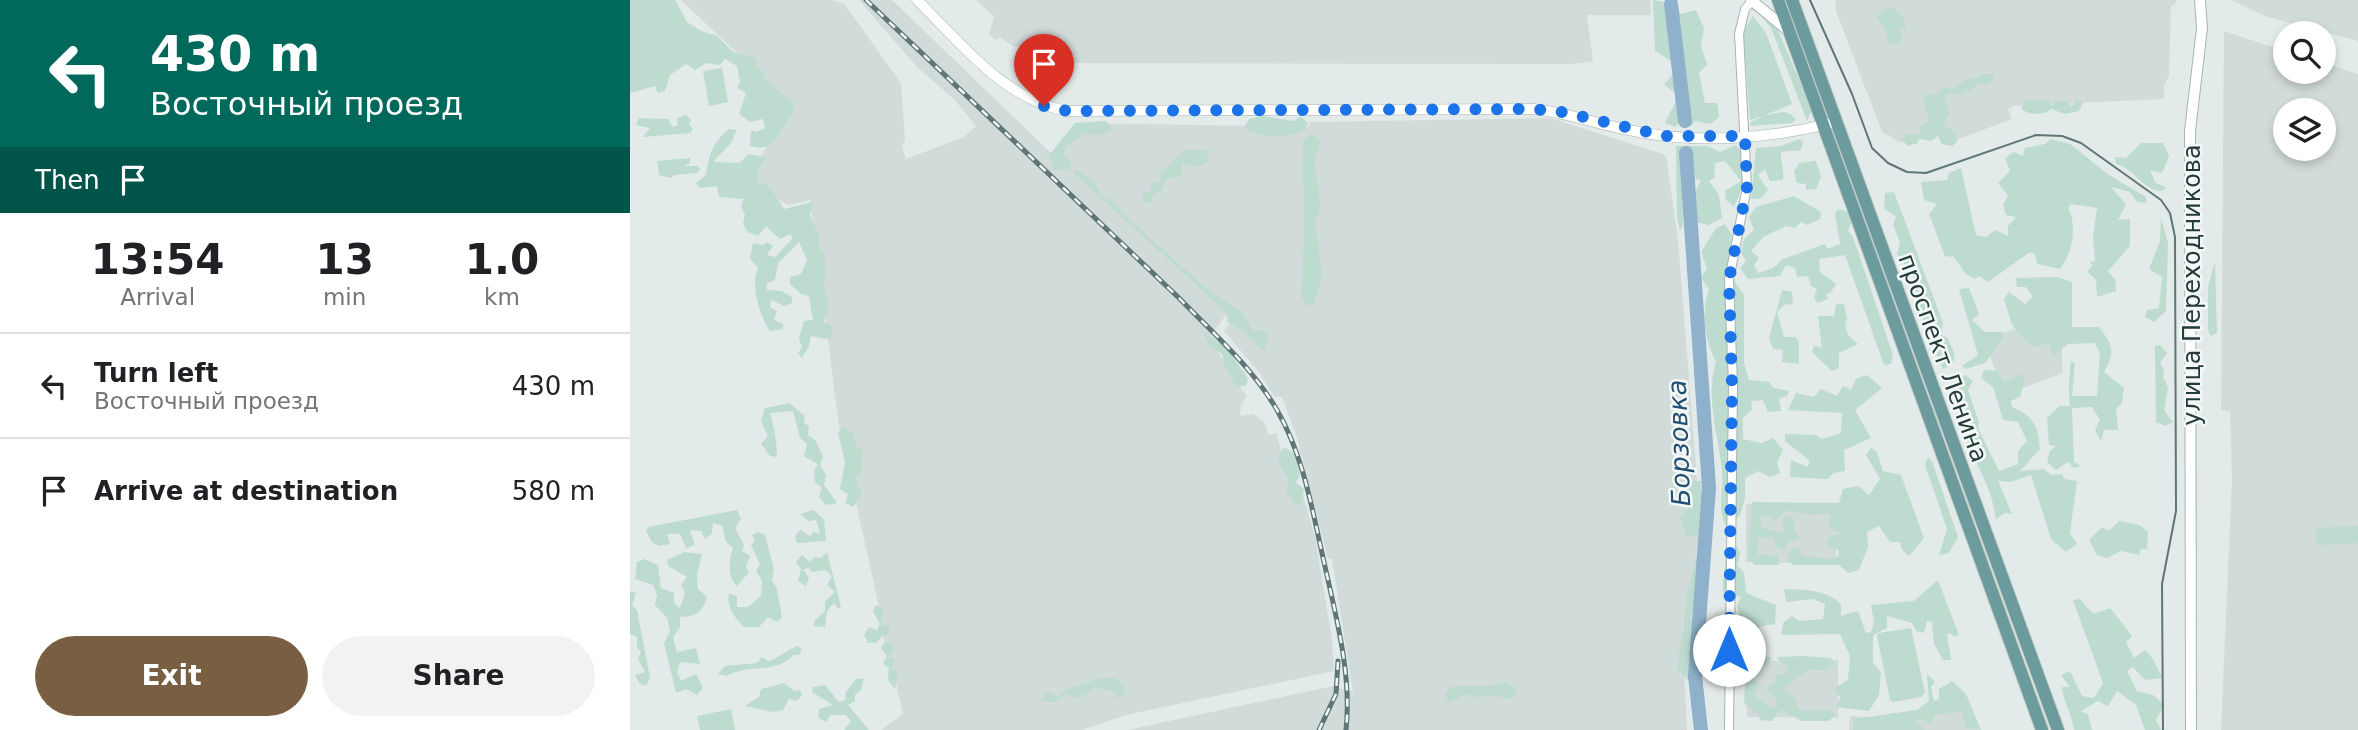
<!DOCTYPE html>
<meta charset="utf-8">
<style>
body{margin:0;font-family:"DejaVu Sans",sans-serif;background:#f2f2f2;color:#202124;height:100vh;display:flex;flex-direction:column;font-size:26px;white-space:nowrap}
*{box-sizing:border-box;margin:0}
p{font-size:23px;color:#757577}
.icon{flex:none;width:38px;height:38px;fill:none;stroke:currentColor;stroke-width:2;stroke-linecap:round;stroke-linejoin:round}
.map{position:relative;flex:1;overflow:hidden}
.side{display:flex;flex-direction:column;background:#fff;width:630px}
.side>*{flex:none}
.banner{background:#00695c;color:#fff;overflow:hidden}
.buttons{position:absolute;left:1643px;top:21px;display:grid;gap:14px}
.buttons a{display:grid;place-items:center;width:63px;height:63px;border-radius:50%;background:#fff;box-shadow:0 4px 10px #0003;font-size:35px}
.pin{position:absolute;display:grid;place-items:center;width:60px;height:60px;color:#fff;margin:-72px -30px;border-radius:50% 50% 50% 0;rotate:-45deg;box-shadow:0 0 7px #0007}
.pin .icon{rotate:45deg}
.me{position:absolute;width:77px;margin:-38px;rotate:0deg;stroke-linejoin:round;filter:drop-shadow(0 0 5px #0008)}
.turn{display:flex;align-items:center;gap:24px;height:147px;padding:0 35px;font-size:32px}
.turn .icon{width:91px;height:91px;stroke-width:2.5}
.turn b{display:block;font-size:49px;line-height:60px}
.then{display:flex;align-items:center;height:66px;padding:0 35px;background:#0003;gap:14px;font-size:26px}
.eta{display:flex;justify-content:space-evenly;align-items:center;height:119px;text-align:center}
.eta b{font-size:42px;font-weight:800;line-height:49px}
.action{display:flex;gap:14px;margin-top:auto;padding:14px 35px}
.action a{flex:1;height:80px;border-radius:42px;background:#795f42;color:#fff;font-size:28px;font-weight:800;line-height:80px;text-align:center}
.action a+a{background:#f2f2f2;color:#202124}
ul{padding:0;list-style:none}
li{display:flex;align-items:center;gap:21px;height:105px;padding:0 35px;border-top:2px solid #e0e0e0}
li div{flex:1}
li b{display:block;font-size:26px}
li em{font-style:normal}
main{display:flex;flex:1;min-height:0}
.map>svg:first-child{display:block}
.built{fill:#d1dbd9;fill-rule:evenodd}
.green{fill:#bddbce}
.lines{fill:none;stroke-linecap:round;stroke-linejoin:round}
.river{stroke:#8fb1cb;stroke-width:14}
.minor-casing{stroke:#a6b3b2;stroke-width:10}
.tertiary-casing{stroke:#a6b3b2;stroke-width:11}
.secondary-casing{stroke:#a2b6b4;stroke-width:12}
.primary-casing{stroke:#c2c8c8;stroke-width:14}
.minor{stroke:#fff;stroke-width:8}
.tertiary{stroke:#fff;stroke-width:10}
.secondary{stroke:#fff;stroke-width:10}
.primary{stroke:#6b9b9d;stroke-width:12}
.tram{stroke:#5f7676;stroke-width:2}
.rail-casing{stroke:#5f7676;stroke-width:5}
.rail{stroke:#f3f8f7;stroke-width:2.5;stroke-dasharray:8;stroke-linecap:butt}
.route{stroke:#1a73e8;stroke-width:12;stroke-dasharray:0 21.6}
.labels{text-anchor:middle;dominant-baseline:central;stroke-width:5;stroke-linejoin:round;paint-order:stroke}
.street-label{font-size:24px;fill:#243b3b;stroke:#f3f8f7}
.water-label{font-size:26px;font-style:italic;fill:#234e72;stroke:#f3f8f7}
</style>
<main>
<section class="side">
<div class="banner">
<div class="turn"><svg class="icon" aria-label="left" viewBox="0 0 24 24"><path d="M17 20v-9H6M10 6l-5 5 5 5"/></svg><div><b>430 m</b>Восточный проезд</div></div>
<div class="then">Then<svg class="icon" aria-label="arrive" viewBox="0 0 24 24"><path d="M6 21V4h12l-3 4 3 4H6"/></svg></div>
</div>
<div class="eta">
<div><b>13:54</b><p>Arrival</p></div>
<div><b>13</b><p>min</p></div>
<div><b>1.0</b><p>km</p></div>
</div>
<ul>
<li><svg class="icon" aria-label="left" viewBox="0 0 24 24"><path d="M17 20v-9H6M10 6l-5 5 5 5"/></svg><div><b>Turn left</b><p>Восточный проезд</p></div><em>430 m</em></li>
<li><svg class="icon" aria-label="arrive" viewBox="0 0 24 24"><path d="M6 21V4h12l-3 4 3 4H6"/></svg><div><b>Arrive at destination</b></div><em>580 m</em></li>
</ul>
<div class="action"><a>Exit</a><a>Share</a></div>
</section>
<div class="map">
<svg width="1728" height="730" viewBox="0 0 1728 730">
<rect width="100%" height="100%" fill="#e3ebea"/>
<g class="built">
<polygon points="51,0 202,0 215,5 271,83 275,140 272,146 276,159 334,137 346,126 324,99 288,68 229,0 262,0 422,154 449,123 678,127 680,122 920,118 1036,155 1048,240 1071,531 1052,628 1057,730 497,730 703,686 723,692 702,559 698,559 667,438 652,397 644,397 629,372 594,331 602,321 595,316 579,338 617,397 611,404 610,416 623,414 635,423 638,435 646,433 664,494 672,492 685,537 702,639 704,671 496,715 452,730 251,730 273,714 209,426 180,200 158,205 125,187 124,167 152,122 130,75"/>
<polygon points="346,0 1020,0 1021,15 957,15 963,61 943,64 404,63 404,47 384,47 370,37 367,40 359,35 364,17"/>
<polygon points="1205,0 1546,0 1545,5 1541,5 1539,75 1534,85 1534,99 1385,106 1378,109 1382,119 1313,145 1309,133 1284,142 1270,142 1252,132 1206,11"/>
<polygon points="1601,0 1728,0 1728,41 1635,16"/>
<path d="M1594,31L1655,51L1656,72H1694V63L1728,74V730H1591L1602,478L1600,411L1591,410ZM1656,110H1694V149H1656Z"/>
<polygon points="1432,317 1432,373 1375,395 1353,338"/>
<polygon points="1116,504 1207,504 1206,564 1116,562"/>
<polygon points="1208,660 1208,718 1117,717 1116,661"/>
<polygon points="1335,697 1347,730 1219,730 1220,716 1276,719"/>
</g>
<g class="green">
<path d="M0,0H45L57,22L71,31L87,36L103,52L127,59L125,65L134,73L135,79L164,104C164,116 160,116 155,125C145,141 141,152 120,146L121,130L126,132L135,128L133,119L120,122L109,114L116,93L107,88L110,81L107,66L95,59L90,65L76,63L65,70L56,64L40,75L35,91L28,93L25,86L0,93Z"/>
<polygon points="1023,0 1045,4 1051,14 1066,10 1074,28 1071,46 1077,64 1069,73 1075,103 1087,103 1089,117 1080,124 1065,121 1061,126 1049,122 1045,127 1035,123 1049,95 1034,85 1043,74 1043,62 1025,51"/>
<path d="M1261,7C1270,14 1278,18 1275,30L1267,28L1272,35L1270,42L1262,45L1256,40L1258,34L1246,18L1252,10Z"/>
<polygon points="1128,12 1147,28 1182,110 1177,121 1141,28"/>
<path d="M1123,16L1136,33L1162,104L1135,115C1147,114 1157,107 1166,120L1161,123L1120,126L1121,122L1134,116L1120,120L1114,42V30Z"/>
<polygon points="92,68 98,102 79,106 73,71"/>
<polygon points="1363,74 1363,79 1355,85 1347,84 1345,88 1329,95 1323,93 1314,96 1320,113 1313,124 1327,135 1327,142 1322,146 1312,144 1308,136 1301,141 1287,138 1288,143 1278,146 1272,140 1276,134 1290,134 1289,126 1300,121 1292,99 1298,95 1309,93 1314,87 1322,89 1338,78 1345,79 1350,75"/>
<path d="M1417,100L1423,106L1425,101H1437L1442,106L1446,100L1453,102L1449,111L1435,114L1421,109C1412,116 1400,115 1391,109L1395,101Z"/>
<polygon points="56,115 61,120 59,124 63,129 61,133 13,137 20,128 6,125 9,118 38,119 43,127 48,125 47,118"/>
<path d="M632,116L664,121L670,116L678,123C671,141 626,138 614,128L619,119Z"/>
<path d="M476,121L481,129C473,137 464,136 455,133L435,147L434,156L441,162V169L424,170L419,155L445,123Z"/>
<path d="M99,129L107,130L101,143L83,162L109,163L119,154L136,157L127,171V183L139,186L154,209L183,202L180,216L190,239L188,246L197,259L192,263L197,268C196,273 193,281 194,284C195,300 204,305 193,322L204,327L200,340L181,336L179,346L172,358L168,353L172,347L169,338L174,321L183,320L179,296L171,294L160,284V277L171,274L177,260L169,242L148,263L145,280L137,283V290L151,291L162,297V303L154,306L141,300L140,307L147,311L144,320L153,324V329L140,331C130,317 120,285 128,268L120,258L123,243L133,245L137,242L143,246L137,255L145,257L162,239L161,234L150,239L136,226L128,236L118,232L113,224L115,215L111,206L114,199L89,197L87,186L70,188L66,183L76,175C79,155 83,142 99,129Z"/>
<polygon points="682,133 690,143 684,163 691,208 685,221 692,276 684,304 677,306 671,296 674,241 673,141"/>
<path d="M1169,139L1173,142L1171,150L1151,152C1150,163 1155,172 1153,180L1140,181L1135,169L1128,175L1138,190L1131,198L1121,199L1126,148L1151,146Z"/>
<path d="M1420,139L1440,144L1479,175L1516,197V203L1507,202L1500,192L1481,187L1496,204L1488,220L1500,219V246L1478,271L1485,279L1486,291L1467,297L1466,280L1457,271L1463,266L1460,262L1465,261L1463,237L1467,208L1441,204L1438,208C1448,227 1442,253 1430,269L1407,264L1405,254L1400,252L1358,282L1349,276L1345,279L1335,273L1324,257L1315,256L1299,214L1307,204L1294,200L1291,182L1317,180L1319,173L1331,168L1346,235L1356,237L1365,230L1378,236V226L1386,217L1376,215L1373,205L1378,196L1368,183L1380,171L1375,158L1384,152L1393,156L1395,148L1415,144Z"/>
<path d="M1511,143H1533L1539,156L1532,173L1520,170L1525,182L1536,188L1532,191C1513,191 1504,168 1486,164L1485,157L1496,158Z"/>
<path d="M1106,145C1121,162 1113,189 1104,207L1096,200L1095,191L1111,181L1095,161L1085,163L1084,178L1079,181L1089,195L1092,218L1079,225L1065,222L1064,196L1071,180L1052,178L1053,226L1050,230L1047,217L1046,146H1077L1090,152Z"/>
<polygon points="555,150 577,150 578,161 570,167 552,164 552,175 535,180 532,190 522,195 522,203 512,201 512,194 520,192 522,183 531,181 531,173"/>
<polygon points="60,158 60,163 54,166 67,166 70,169 67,173 45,175 41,178 29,175 27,161"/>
<polygon points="1186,161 1191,177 1186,189 1176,190 1176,184 1167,183 1164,172 1169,163"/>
<path d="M446,169L462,180L473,197L486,202L494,215L583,294L614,314L622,330L636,331L639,338L634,351C617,340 621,333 597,322L598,314L444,173Z"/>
<polygon points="1264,192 1313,323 1311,334 1318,339 1325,355 1322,365 1313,369 1292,321 1295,314 1286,304 1286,280 1267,254 1270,242 1263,225 1266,216 1254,209 1255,193"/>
<polygon points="1164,196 1191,212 1190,219 1177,225 1171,222 1165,228 1156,226 1133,237 1121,251 1129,258 1124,265 1128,273 1143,268 1153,259 1195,244 1197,249 1210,244 1205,214 1208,209 1219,212 1222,221 1218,231 1223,237 1263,355 1261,364 1254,365 1215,255 1189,259 1190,272 1206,284 1201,292 1196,294 1198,299 1188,303 1184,298 1187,289 1181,286 1178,276 1167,277 1165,268 1156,265 1150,276 1118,279 1110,268 1116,261 1111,253 1114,239 1124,230 1119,217 1126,207"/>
<polygon points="1531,218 1538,243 1536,311 1524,322 1515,317 1517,310 1529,308 1532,277 1519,269 1530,241"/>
<path d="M1095,224L1102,235L1097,270L1114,295V363L1119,380L1139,382L1143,388L1159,391L1157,396L1149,398L1151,411L1138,412L1133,400L1121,401L1122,410L1113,418V439L1132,443L1143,438L1153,450L1147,462L1150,473L1140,477L1128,471L1115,478V499L1109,517L1095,525C1087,506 1094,490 1092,470C1088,433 1075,398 1086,361C1074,339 1071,313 1079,289L1071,278L1077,268L1071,252L1086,228Z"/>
<polygon points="1585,261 1587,333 1581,336 1578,331 1578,287"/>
<path d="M1427,277L1442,282V327H1469C1483,345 1486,352 1474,372L1494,388L1492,403L1486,409L1488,430H1474L1471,441L1465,430L1470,420L1462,407L1442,408L1444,462L1451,466L1444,468L1438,462L1426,470L1417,462L1420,451L1426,446L1419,445L1417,418L1429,406H1440C1438,390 1439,377 1441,361L1445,363L1442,396H1467L1470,352L1464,343L1438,344L1422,356L1419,343L1402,347L1382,325L1374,299L1379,292L1395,304L1403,297L1396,287H1387L1386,278Z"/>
<polygon points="1339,288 1349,314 1342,320 1355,332 1372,332 1373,338 1355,363 1336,369 1332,366 1348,355 1329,289"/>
<polygon points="1152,290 1162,292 1163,305 1155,304 1147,312 1154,337 1165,337 1169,342 1169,364 1152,362 1153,350 1143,349 1139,338"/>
<polygon points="1206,304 1214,304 1217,319 1215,325 1218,335 1228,344 1209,353 1209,368 1202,371 1182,352 1184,345 1192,348 1188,316 1204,316"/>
<path d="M574,334C594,338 606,363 618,378L616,386H606L596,370L592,354L581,348Z"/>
<polygon points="1530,345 1537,353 1530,363 1534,370 1533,376 1538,388 1534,410 1543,422 1535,426 1526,422 1525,346"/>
<path d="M1354,370L1367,371L1374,382L1392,374L1395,379L1390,397L1381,401L1382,407C1404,417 1408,425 1410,449L1390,471L1414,469L1421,475L1432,474L1434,479L1447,481L1440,533L1447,544L1436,552L1421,539L1401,475L1381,482L1368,481L1382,514L1375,513L1366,519C1364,510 1363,500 1359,491C1349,462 1331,444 1337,411L1318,391L1323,381L1335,375L1343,381L1338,390L1349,422L1348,428L1369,471L1388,464V451L1397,441L1388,422L1373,420L1363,387L1351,378Z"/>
<polygon points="1237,375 1252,388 1225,410 1241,438 1214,450 1215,471 1203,473 1198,479 1160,477 1161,460 1177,467 1180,461 1155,441 1155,434 1187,435 1191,439 1211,433 1212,413 1158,410 1166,393 1184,397 1191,389 1207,396 1213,386 1221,390 1226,379"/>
<path d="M159,403L175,416L174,423L179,426L178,435L186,441L193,457L190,465L196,475L194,485L207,503L196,505L189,497L192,488L185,482L184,471L188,464L174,456L177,444L170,438L163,411L140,413C144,428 147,442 147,457L140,456L131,444L138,436L131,421L135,408Z"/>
<polygon points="214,427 223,434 226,446 233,452 230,464 233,471 225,478 232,494 223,507 215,503 218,494 210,489 215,462 208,433"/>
<polygon points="654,447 667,456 670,477 665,482 674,489 671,505 663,504 656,489 659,481 647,459"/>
<polygon points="1241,448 1247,452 1253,471 1271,475 1294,538 1279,556 1272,550 1270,542 1260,542 1249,526 1237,532 1238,547 1229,570 1218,573 1209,565 1163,565 1157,559 1161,550 1168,548 1172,555 1197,559 1208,557 1209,551 1198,545 1198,539 1209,533 1199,527 1201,513 1182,515 1157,510 1145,521 1138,515 1129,518 1133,528 1154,533 1153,518 1157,516 1164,519 1164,531 1169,537 1158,543 1154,550 1147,548 1144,538 1128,537 1127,554 1148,556 1149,565 1125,565 1118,557 1122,502 1209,503 1213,489 1228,486 1239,495 1250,479 1236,455"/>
<polygon points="1298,457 1302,461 1328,537 1319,553 1309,555 1317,529 1295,465"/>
<path d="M1062,481H1071L1073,517L1082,533L1076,551L1069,562C1076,583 1066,595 1062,615C1060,620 1064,626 1064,631C1065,644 1064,671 1059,681L1047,669L1058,590L1072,534L1057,536L1050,518L1058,509L1056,489Z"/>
<path d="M107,510L111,519L105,528L114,545L112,551L120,556L116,567L119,572L107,586C97,577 99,559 103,548L96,542L92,526L83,523L82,533L75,539L71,531L60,530L65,545L56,548L50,534H37L40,544L29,546L22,542L16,531L18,527Z"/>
<polygon points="184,510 194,520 196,541 167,543 165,536 170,530 180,536 183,532 190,533 186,520 179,521 170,514"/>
<polygon points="1489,521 1509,525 1518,532 1517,549 1511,549 1509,555 1491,551 1477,558 1467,555 1459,540 1472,527 1479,531"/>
<polygon points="1728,526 1728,543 1688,545 1685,537 1688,528"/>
<path d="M128,532L135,535L144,569L142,580L147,589L152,618L147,622L138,617L129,627H114C104,617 96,607 99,593L107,596V607H118L131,596L132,581L126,571L130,564L121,545L125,540L122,535Z"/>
<path d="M1107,546L1110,553L1107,565L1114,573L1116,593L1146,605L1145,624L1116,629L1115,655L1141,657L1139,666L1129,667L1125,675L1115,673L1112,659L1106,666L1093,668V648L1108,641L1107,628L1094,626V617H1110L1107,606L1111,597L1093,593C1092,579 1096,566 1096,550Z"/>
<path d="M54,552L72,554L67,575L68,589L77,597C72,613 66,616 50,617V627L43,637L47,652L66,648L70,664L50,662L47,672L51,681L66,674L73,688L67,695L56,689L46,693L34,643L40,631L37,618L25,605L27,595L23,585L5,579L7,562L14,559L28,565L31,588L44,593V603L50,608L55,593L51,585L57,577L38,566L37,560Z"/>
<polygon points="197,552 211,607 209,609 204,603 197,611 195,627 184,626 185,620 195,611 195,601 205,592 197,585 202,576 195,570 182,572 178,568 173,570 179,577 176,586 168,581 171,569 166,562 172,555 180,562 184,557 191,558"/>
<path d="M1308,580L1329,635L1324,637L1322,634H1317L1321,660H1313L1304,644L1302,622L1297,621L1294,633L1286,631L1282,623L1257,616V628L1243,635V663L1251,672L1249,695L1239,711L1206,707L1210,698L1205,688L1218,680L1220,656L1210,634L1151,635L1153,623L1162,616L1169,621L1193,619L1195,604L1183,599L1156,602L1154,589C1175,590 1195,589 1211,604V616L1228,611L1236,633L1241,632L1244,622L1241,605L1284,601Z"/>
<polygon points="0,591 6,593 2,606 7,610 20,678 16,686 10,684 5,675 15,672 8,659 11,652 7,647 7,637 0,634"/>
<path d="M1450,599L1463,614L1480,608L1502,636L1496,642L1504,658L1515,650L1523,659L1532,678L1515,680L1503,667L1497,671L1507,691L1523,695L1534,705L1526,720L1531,730H1515L1506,705L1487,691L1478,706L1468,701L1451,711L1458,714L1462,730H1444C1442,713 1433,703 1432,687H1440L1431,675L1440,671L1452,696L1464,698L1473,683L1443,600Z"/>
<polygon points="246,605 253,609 252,625 258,625 260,631 255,637 256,643 263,644 264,651 259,657 265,659 262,669 268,672 265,689 258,680 259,668 253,664 257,656 251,648 255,642 253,635 246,643 238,643 234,635 239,627 247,630 250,624 243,611"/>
<polygon points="1281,628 1295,692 1291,697 1263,702 1260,700 1247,636 1249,633"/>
<path d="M168,646L172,650L169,655H163C148,674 116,664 97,676L88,674L95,666L127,663L132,657L138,661C150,658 156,650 168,646Z"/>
<polygon points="1172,656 1201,658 1205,665 1196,670 1178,669 1153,689 1165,699 1168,710 1201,711 1205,715 1199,721 1172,721 1151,709 1142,721 1130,720 1128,714 1114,703 1115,685 1123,679 1128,684 1125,697 1144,708 1148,702 1137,688 1145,683 1146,675 1157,673 1158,668 1146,657"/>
<polygon points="1297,674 1305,682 1301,687 1304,701 1309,699 1309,689 1322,681 1336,694 1351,730 1337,728 1331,711 1304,715 1302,724 1288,718 1285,723 1295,730 1223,730 1223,719 1287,710 1299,701"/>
<polygon points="234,678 231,690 225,694 225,701 218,705 239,730 214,730 221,721 216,715 201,715 196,722 188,717 189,709 203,705 182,692 183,687 195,685 209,702 216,700 215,693 226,679"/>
<polygon points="471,678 484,678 496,688 493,697 487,698 484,692 466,687 455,695 443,698 438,693 425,702 412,701 416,691 429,697 436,690"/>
<path d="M873,682L887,688L883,699L856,695L850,698L837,694L819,703L815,695L820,687C839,683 857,690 873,682Z"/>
<polygon points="154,683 164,691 170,690 172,695 167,701 159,699 153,710 143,712 115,706 129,697 131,689"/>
<polygon points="101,709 105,730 70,730 67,716"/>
</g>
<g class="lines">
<g class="river">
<polyline points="1041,4 1055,121"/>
<polyline points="1056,153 1079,488 1065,676 1071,730"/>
</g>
<defs>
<polyline id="minor" points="1099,730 1103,386 1099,280 1117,187 1109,34 1115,9 1122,1"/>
<path id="tertiary" d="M287,0C331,43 373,99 437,111L904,109C939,113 970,125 1004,131C1066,144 1136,139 1198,124"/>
<g id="secondary">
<polyline points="1121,0 1161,33"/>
<polyline points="1561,730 1560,131 1572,28 1570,0"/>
</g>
<g id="primary">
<polyline points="1148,0 1412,730"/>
<polyline points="1162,0 1428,730"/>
</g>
</defs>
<use href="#minor" class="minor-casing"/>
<use href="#tertiary" class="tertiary-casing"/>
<use href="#secondary" class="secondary-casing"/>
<use href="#primary" class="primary-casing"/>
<use href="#minor" class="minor"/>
<use href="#tertiary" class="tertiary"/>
<use href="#secondary" class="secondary"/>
<use href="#primary" class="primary"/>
<polyline class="tram" points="1180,0 1222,94 1242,148 1258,163 1277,172 1296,173 1406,135 1432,136 1451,143 1531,200 1540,213 1545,237 1546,511 1532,584 1533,730"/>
<defs>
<g id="rail">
<path d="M236,0L549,298C583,333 622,367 647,410C674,457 682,509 694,562C706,617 722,674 716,730"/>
<polyline points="689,730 706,694 708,661"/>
</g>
</defs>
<use href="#rail" class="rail-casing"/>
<use href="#rail" class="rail"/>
</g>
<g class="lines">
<polyline class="route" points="414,106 437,111 904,109 932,112 1035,136 1115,136 1117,187 1099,280 1102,386 1099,650"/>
</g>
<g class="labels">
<g class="street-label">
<text transform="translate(1562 285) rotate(-90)">улица Переходникова</text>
<text transform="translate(1313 358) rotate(70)">проспект Ленина</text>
</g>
<g class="water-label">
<text transform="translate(1049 443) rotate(-92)">Борзовка</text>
</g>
</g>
</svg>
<div class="buttons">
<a><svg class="icon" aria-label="search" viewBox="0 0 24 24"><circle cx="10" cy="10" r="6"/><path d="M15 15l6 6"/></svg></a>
<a><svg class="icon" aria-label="layers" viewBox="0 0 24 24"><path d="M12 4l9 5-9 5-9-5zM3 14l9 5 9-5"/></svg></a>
</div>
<div class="pin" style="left:414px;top:106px;background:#d93025"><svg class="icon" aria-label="arrive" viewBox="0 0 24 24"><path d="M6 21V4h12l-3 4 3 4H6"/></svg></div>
<svg class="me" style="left:1099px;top:650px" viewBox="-20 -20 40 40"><circle r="19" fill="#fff"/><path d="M0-13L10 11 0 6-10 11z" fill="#1a73e8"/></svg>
</div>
</main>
